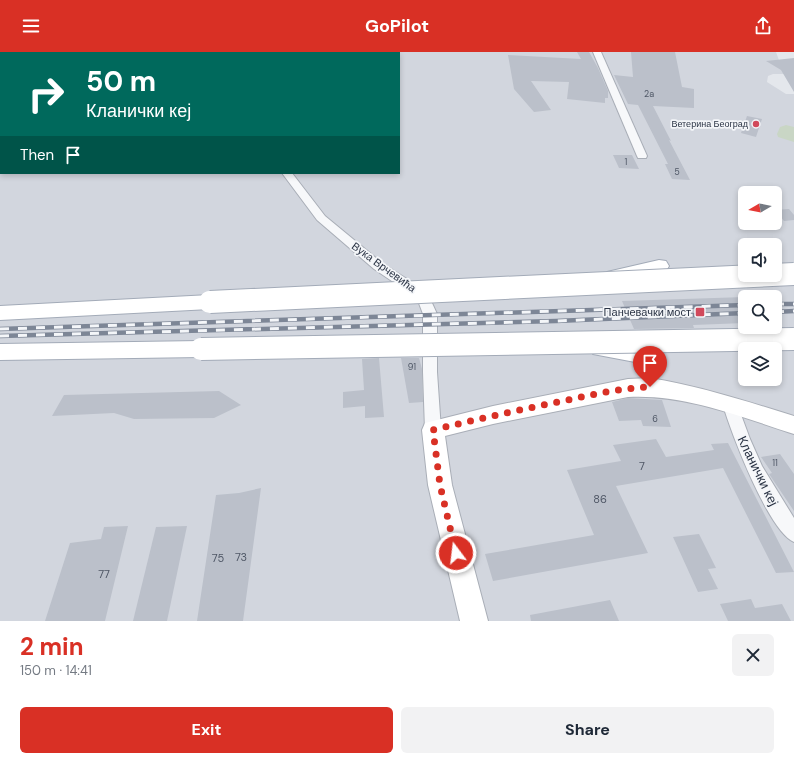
<!DOCTYPE html>
<meta charset="utf-8">
<style>
body{margin:0;font-family:"DM Sans",sans-serif;background:#f2f2f3;color:#1f2937;height:100vh;display:flex;flex-direction:column;font-size:15px;white-space:nowrap}
*{box-sizing:border-box;margin:0}
p{font-size:13px;color:#747a83}
.icon{flex:none;width:22px;height:22px;fill:none;stroke:currentColor;stroke-width:2;stroke-linecap:round;stroke-linejoin:round}
.map{position:relative;height:569px;overflow:hidden}
.sheet{display:flex;flex-direction:column;background:#fff;flex:1}
.sheet>*{flex:none}
.banner{position:absolute;left:0px;top:0px;width:400px;height:122px;box-shadow:0 2px 6px #0003;background:#00695c;color:#fff;overflow:hidden}
.needle{width:26px;rotate:260deg}
.tools{position:absolute;left:738px;top:134px;display:grid;gap:8px}
.tools a{display:grid;place-items:center;width:44px;height:44px;border-radius:6px;background:#fff;box-shadow:0 2px 6px #0003;font-size:20px}
.pin{position:absolute;display:grid;place-items:center;width:34px;height:34px;color:#fff;margin:-41px -17px;border-radius:50% 50% 50% 0;rotate:-45deg;box-shadow:0 0 4px #0007}
.pin .icon{rotate:45deg}
.me{position:absolute;width:44px;margin:-22px;rotate:345deg;stroke-linejoin:round;filter:drop-shadow(0 0 3px #0008)}
.turn{display:flex;align-items:center;gap:14px;height:84px;padding:0 20px;font-size:18px}
.turn .icon{width:52px;height:52px;stroke-width:2.5}
.turn b{display:block;font-size:28px;line-height:34px}
.then{display:flex;align-items:center;height:38px;padding:0 20px;background:#0003;gap:8px;font-size:15px}
.round{display:grid;place-items:center;flex:none;width:42px;height:42px;border-radius:6px;background:#f2f2f3}
.head{display:flex;align-items:center;justify-content:space-between;height:68px;padding:0 20px}
h1{font-size:24px;font-weight:700;line-height:30px;color:#d93025}
.cta{display:flex;gap:8px;margin-top:auto;padding:8px 20px}
.cta a{flex:1;height:46px;border-radius:6px;background:#d93025;color:#fff;font-size:16px;font-weight:700;line-height:46px;text-align:center}
.cta a+a{background:#f2f2f3;color:#1f2937}
header{display:flex;justify-content:space-between;align-items:center;height:52px;padding:0 20px;background:#d93025;color:#fff;font-size:18px;font-weight:700}
.map>svg:first-child{display:block}
.built{fill:#d2d6de;fill-rule:evenodd}
.green{fill:#c9d6c5}
.building{fill:#bbc0ca}
.lines{fill:none;stroke-linecap:round;stroke-linejoin:round}
.street-casing{stroke:#a9aeb7;stroke-width:2}
.secondary-casing{stroke:#a9aeb7;stroke-width:2}
.primary-casing{stroke:#a3abb8;stroke-width:2}
.street{fill:#f7f8fa;fill-rule:evenodd}
.secondary{fill:#fff;fill-rule:evenodd}
.primary{fill:#fff;fill-rule:evenodd}
.rail-casing{stroke:#7d8696;stroke-width:4.5}
.rail{stroke:#f4f6f9;stroke-width:3;stroke-dasharray:9;stroke-linecap:butt}
.primary-bridge-casing{stroke:#a3abb8;stroke-width:24;stroke-linecap:butt}
.primary-bridge{stroke:#fff;stroke-width:22}
.route{stroke:#d93025;stroke-width:7;stroke-dasharray:0 12.6}
.poi-dot{fill:#d1495b;stroke:#f4f6f9;stroke-width:1.5}
.labels{text-anchor:middle;dominant-baseline:central;stroke-width:3.5;stroke-linejoin:round;paint-order:stroke}
.number-label{font-size:9px;fill:#4f5766}
.far-poi-label{font-size:9px;fill:#2b3445;stroke:#f4f6f9;text-anchor:end}
.street-label{font-size:11px;fill:#2b3445;stroke:#f4f6f9}
.poi-label{font-size:11px;fill:#2b3445;stroke:#f4f6f9;text-anchor:end}
.near-number-label{font-size:11px;fill:#4f5766}
.near-street-label{font-size:13px;fill:#2b3445;stroke:#f4f6f9}
</style>
<header><svg class="icon" aria-label="menu" viewBox="0 0 24 24"><path d="M4 6h16M4 12h16M4 18h16"/></svg>GoPilot<svg class="icon" aria-label="share" viewBox="0 0 24 24"><path d="M12 15V3M7 8l5-5 5 5M5 13v7h14v-7"/></svg></header>
<div class="map">
<svg width="794" height="569" viewBox="0 0 794 569">
<rect width="100%" height="100%" fill="#e4e7ec"/>
<path class="built" d="M107,0H776L784,22H773L768,24L767,30L786,42H794V569H0V5L1,121H399V1H105ZM745,141H775V171H745ZM745,193H775V223H745ZM745,245H775V275H745ZM745,297H775V327H745Z"/>
<polygon class="green" points="786,73 794,75 794,90 778,85 777,82 780,75"/>
<g class="building">
<polygon points="577,0 589,0 598,16 608,39 608,46 605,46 605,51 567,47 569,30 531,29 551,58 534,60 514,37 508,3 581,7"/>
<polygon points="631,0 675,0 682,35 694,37 694,56 653,54 671,89 669,88 690,128 672,127 665,112 668,112 638,53 628,52 614,23 633,25"/>
<polygon points="794,6 794,40 781,18 766,9"/>
<polygon points="747,64 762,67 756,85 741,81"/>
<polygon points="613,103 632,103 639,117 619,116"/>
<polygon points="789,157 794,163 794,168 784,169 775,158"/>
<polygon points="745,245 745,271 693,273 694,276 634,277 622,249"/>
<polygon points="379,306 384,365 365,366 365,354 343,356 343,340 364,338 362,307"/>
<polygon points="401,306 419,306 422,317 423,350 409,351"/>
<polygon points="219,339 241,353 214,366 134,367 114,361 52,364 64,343"/>
<polygon points="628,346 662,348 671,375 643,374 641,368 619,369 612,350"/>
<polygon points="656,387 666,405 714,398 711,392 728,391 794,520 776,521 723,416 616,434 648,501 493,529 485,502 594,483 567,418 621,409 613,393"/>
<polygon points="780,402 794,422 794,459 769,422 772,421 761,405"/>
<polygon points="261,436 243,569 197,569 216,443 239,441"/>
<polygon points="128,474 105,569 45,569 70,491 101,487 104,475"/>
<polygon points="187,474 167,569 133,569 156,475"/>
<polygon points="699,482 716,516 708,517 718,537 698,540 673,485"/>
<polygon points="751,547 755,556 782,552 791,569 728,569 720,552"/>
<polygon points="610,548 619,569 531,569 530,563"/>
</g>
<g class="lines">
<defs>
<g id="street">
<rect x="243" y="0" width="8" height="1"/>
<polygon points="593,0 601,0 647,104 646,106 638,106 637,104"/>
<polygon points="282,121 292,121 325,164 382,211 427,240 437,262 437,320 441,378 439,383 433,385 427,383 425,378 423,320 423,262 417,246 374,217 317,168"/>
<path d="M731,347L736,349L750,387L762,414L794,466V490C769,480 731,381 723,353L726,349Z"/>
</g>
<path id="secondary" d="M650,326C699,334 746,349 794,364V382C741,365 685,342 628,345L493,372L445,384L452,433L488,569H460L428,433L422,378L425,371L493,354L628,327Z"/>
<g id="primary">
<polygon points="659,208 666,209 669,214 666,219 614,232 607,230 604,225 607,220"/>
<polygon points="210,243 217,245 220,250 217,255 210,257 0,268 0,254"/>
<polygon points="601,288 651,295 659,298 662,304 659,310 651,313 593,302 590,296 593,290"/>
<polygon points="201,289 209,291 212,297 209,303 201,305 0,308 0,292"/>
</g>
</defs>
<use href="#street" class="street-casing"/>
<use href="#secondary" class="secondary-casing"/>
<use href="#primary" class="primary-casing"/>
<use href="#street" class="street"/>
<use href="#secondary" class="secondary"/>
<use href="#primary" class="primary"/>
<defs>
<g id="rail">
<polyline points="775,252 794,252"/>
<polyline points="775,260 794,259"/>
<polyline points="0,277 745,253"/>
<polyline points="0,284 556,269 745,261"/>
</g>
</defs>
<use href="#rail" class="rail-casing"/>
<use href="#rail" class="rail"/>
<defs>
<g id="primary-bridge">
<polyline points="210,250 794,222"/>
<polyline points="201,297 794,287"/>
</g>
</defs>
<use href="#primary-bridge" class="primary-bridge-casing"/>
<use href="#primary-bridge" class="primary-bridge"/>
</g>
<g class="lines">
<path class="route" d="M456,501L440,433L433,378C478,367 523,357 568,348C595,342 622,336 650,335"/>
</g>
<g class="poi-dot">
<circle cx="756" cy="72" r="4"/>
<rect x="695" y="255" width="10" height="10" rx="2"/>
</g>
<g class="labels">
<g class="number-label">
<text x="649" y="42">2a</text>
<text x="626" y="110">1</text>
<text x="677" y="120">5</text>
<text x="412" y="315">91</text>
<text x="655" y="367">6</text>
<text x="775" y="411">11</text>
</g>
<g class="far-poi-label">
<text x="748" y="72">Ветерина Београд</text>
</g>
<g class="street-label">
<text transform="translate(384 215) rotate(36)">Вука Врчевића</text>
</g>
<g class="poi-label">
<text x="691" y="260">Панчевачки мост</text>
</g>
<g class="near-number-label">
<text x="642" y="414">7</text>
<text x="600" y="447">86</text>
<text x="241" y="505">73</text>
<text x="218" y="506">75</text>
<text x="104" y="522">77</text>
</g>
<g class="near-street-label">
<text transform="translate(758 419) rotate(64)">Кланички кеј</text>
</g>
</g>
</svg>
<div class="tools">
<a><svg class="needle" viewBox="-14 -14 28 28"><path d="M0-13l5 13h-10z" fill="#e53935"/><path d="M0 13l5-13h-10z" fill="#747a83"/></svg></a>
<a><svg class="icon" aria-label="sound" viewBox="0 0 24 24"><path d="M4 9h4l5-4v14l-5-4H4zM17 9q2 3 0 6"/></svg></a>
<a><svg class="icon" aria-label="search" viewBox="0 0 24 24"><circle cx="10" cy="10" r="6"/><path d="M15 15l6 6"/></svg></a>
<a><svg class="icon" aria-label="layers" viewBox="0 0 24 24"><path d="M12 4l9 5-9 5-9-5zM3 14l9 5 9-5"/></svg></a>
</div>
<div class="pin" style="left:650px;top:335px;background:#d93025"><svg class="icon" aria-label="arrive" viewBox="0 0 24 24"><path d="M6 21V4h12l-3 4 3 4H6"/></svg></div>
<svg class="me" style="left:456px;top:501px" viewBox="-20 -20 40 40"><circle r="17" fill="#d93025" stroke="#fff" stroke-width="3"/><path d="M0-11L8 9 0 5-8 9z" fill="#fff"/></svg>
<div class="banner">
<div class="turn"><svg class="icon" aria-label="right" viewBox="0 0 24 24"><path d="M7 20v-9h11M14 6l5 5-5 5"/></svg><div><b>50 m</b>Кланички кеј</div></div>
<div class="then">Then<svg class="icon" aria-label="arrive" viewBox="0 0 24 24"><path d="M6 21V4h12l-3 4 3 4H6"/></svg></div>
</div>
</div>
<section class="sheet">
<div class="head"><div><h1>2 min</h1><p>150 m · 14:41</p></div><a class="round"><svg class="icon" aria-label="close" viewBox="0 0 24 24"><path d="M6 6l12 12M18 6L6 18"/></svg></a></div>
<div class="cta"><a>Exit</a><a>Share</a></div>
</section>
